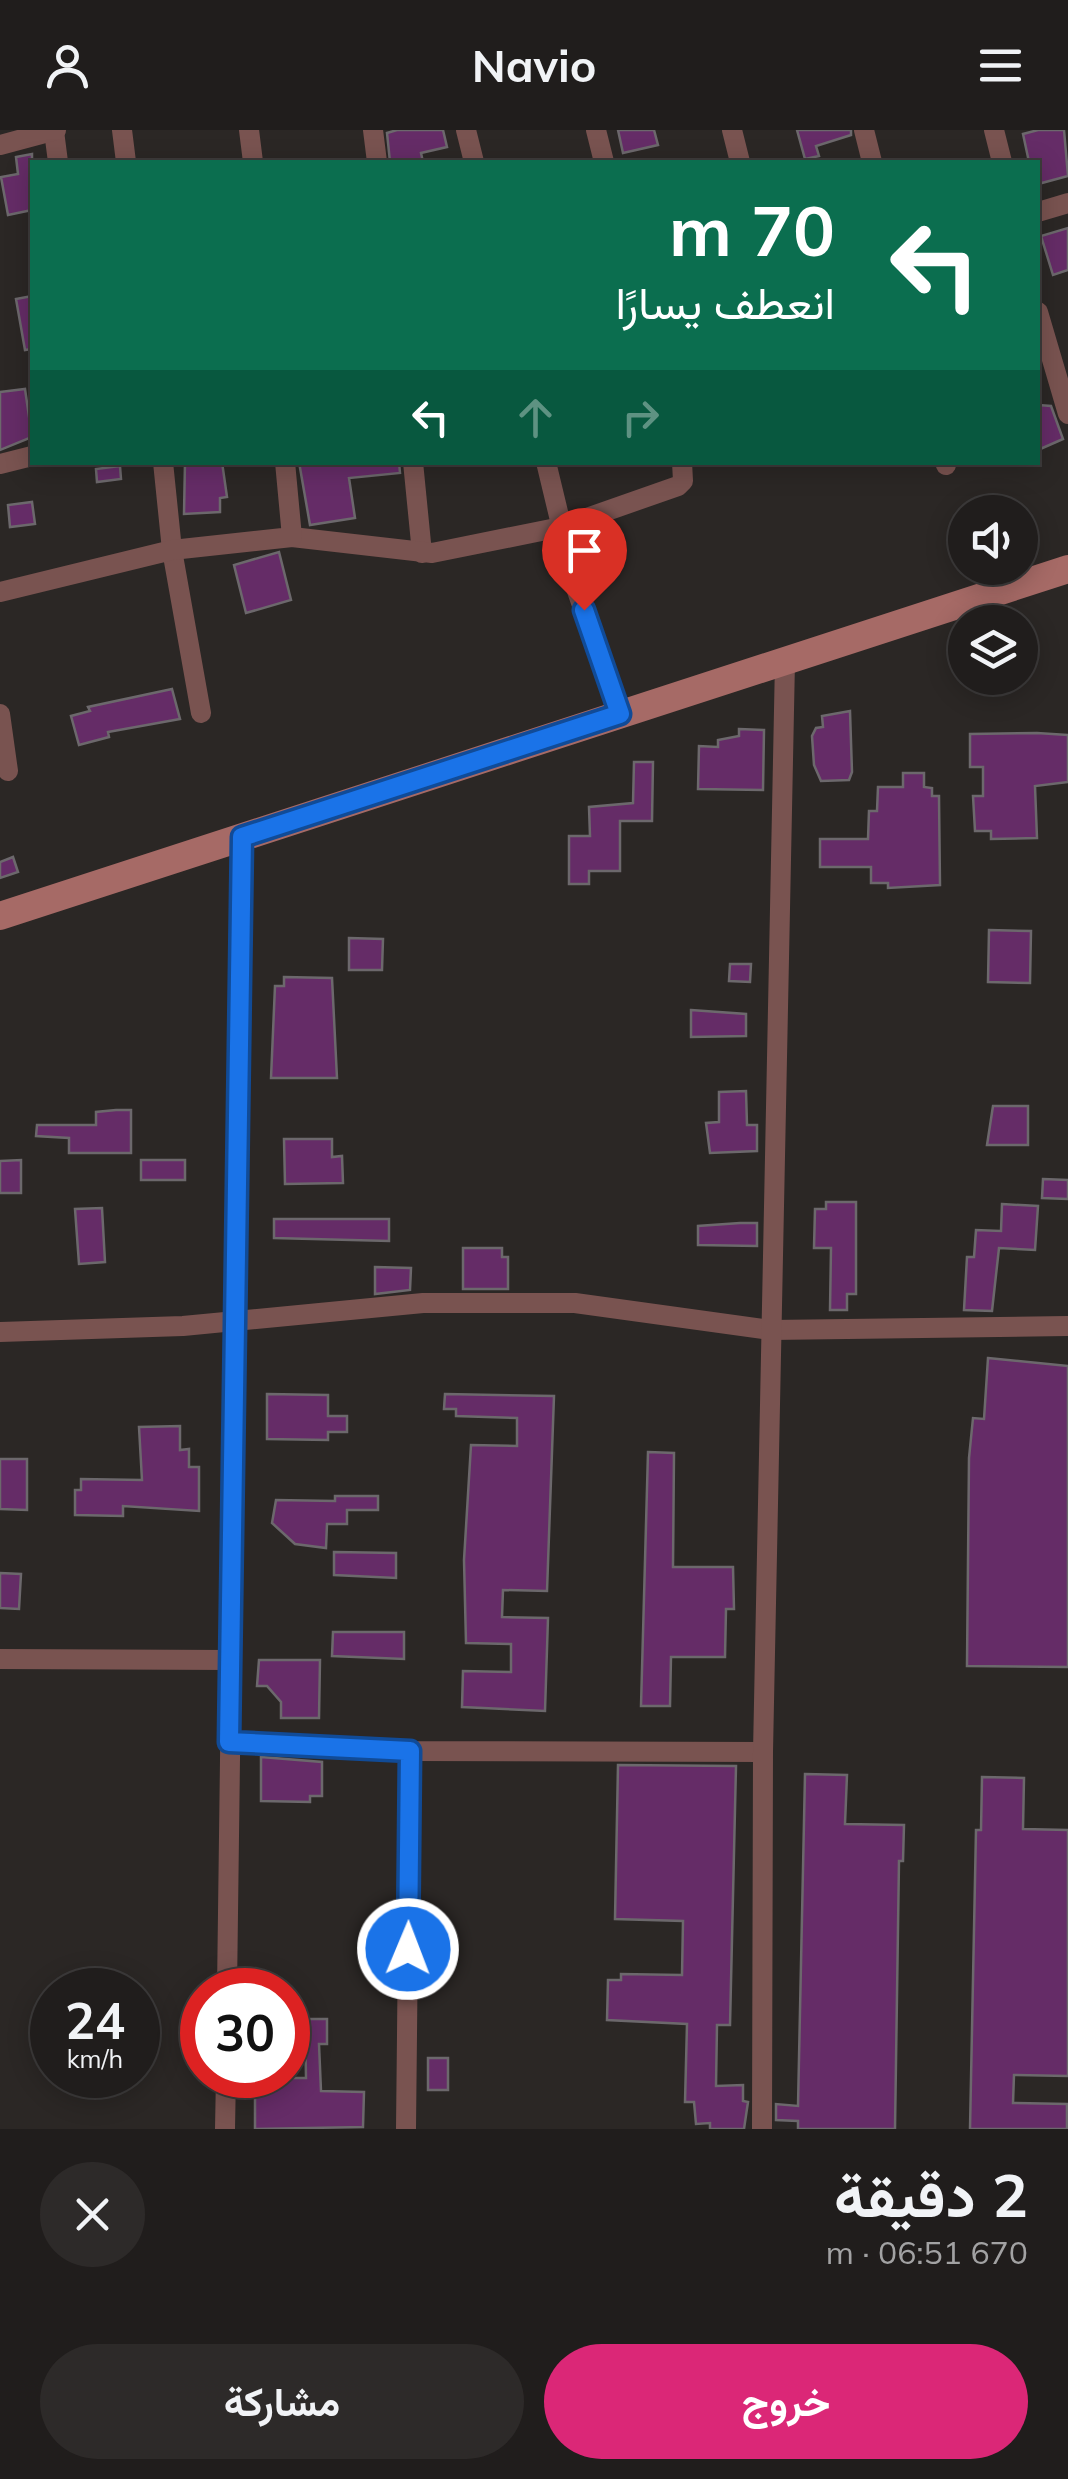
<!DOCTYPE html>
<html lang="ar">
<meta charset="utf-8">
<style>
body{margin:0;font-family:Mulish,Vazirmatn,sans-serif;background:#2d2a29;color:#f1f3f6;direction:rtl;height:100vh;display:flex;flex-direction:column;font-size:38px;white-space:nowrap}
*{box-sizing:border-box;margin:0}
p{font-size:32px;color:#a2a2a3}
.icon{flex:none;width:55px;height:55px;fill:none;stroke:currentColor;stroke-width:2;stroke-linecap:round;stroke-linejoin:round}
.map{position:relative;height:1999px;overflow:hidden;direction:ltr}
.drawer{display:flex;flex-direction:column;background:#201d1c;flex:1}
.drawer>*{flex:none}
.banner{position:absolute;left:30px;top:30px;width:1010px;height:305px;border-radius:0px;box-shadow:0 5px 25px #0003,0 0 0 2px #3d3b3b;direction:rtl;background:#0b6e4f;color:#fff;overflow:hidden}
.tools{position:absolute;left:948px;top:365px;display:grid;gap:20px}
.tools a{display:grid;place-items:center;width:90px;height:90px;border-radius:50%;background:#201d1c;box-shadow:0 5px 25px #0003,0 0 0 2px #3d3b3b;font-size:50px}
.speed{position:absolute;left:30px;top:1838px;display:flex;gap:20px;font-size:50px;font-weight:700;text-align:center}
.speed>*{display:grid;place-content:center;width:130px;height:130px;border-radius:50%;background:#201d1c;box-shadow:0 5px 25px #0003,0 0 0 2px #3d3b3b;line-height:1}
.speed small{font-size:25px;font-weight:400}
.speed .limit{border:15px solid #d22;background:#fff;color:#111}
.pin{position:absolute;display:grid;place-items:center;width:85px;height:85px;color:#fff;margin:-102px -42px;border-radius:50% 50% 50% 0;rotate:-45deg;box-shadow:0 0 10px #0007}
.pin .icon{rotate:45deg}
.me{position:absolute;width:110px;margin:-55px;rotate:1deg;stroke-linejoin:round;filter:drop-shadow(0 0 8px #0008)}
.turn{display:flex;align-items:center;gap:35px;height:210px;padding:0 40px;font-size:45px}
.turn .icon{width:130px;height:130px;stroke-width:2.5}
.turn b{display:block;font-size:70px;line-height:85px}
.lanes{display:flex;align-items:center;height:95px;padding:0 40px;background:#0003;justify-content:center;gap:50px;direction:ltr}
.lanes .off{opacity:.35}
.round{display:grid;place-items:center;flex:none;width:105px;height:105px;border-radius:52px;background:#2d2a29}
.overview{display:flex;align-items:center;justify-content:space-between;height:170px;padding:0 40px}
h1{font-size:60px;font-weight:700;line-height:75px}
.action{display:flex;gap:20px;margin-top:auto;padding:20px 40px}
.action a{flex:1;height:115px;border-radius:60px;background:#db2777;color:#fff;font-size:40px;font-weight:700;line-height:115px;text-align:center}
.action a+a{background:#2d2a29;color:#f1f3f6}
header{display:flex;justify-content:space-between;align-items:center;height:130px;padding:0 40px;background:#201d1c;font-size:45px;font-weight:700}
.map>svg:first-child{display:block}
.building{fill:#652c67;stroke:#6c686c;stroke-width:2.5}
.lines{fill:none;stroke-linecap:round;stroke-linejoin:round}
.street{stroke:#795350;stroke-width:20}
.secondary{stroke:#a66a66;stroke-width:28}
.route-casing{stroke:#114b97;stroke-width:25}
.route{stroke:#1a73e8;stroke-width:18}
</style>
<header><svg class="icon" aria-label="menu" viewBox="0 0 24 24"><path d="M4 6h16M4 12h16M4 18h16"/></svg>Navio<svg class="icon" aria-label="person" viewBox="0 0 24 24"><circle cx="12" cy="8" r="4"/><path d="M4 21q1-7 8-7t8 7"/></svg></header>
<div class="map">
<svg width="1068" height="1999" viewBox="0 0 1068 1999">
<rect width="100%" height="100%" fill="#2b2725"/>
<g class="building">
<polygon points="397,0 443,0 447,17 421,23 423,32 390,32 387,3"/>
<polygon points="618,0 654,0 658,15 623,23"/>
<polygon points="797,0 851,0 851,5 816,16 819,26 805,29"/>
<polygon points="1038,0 1064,0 1068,46 1038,54 1038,32 1029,32 1023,4"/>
<polygon points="32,24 32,80 8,85 1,47 18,44 16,27"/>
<polygon points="1068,98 1068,140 1053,145 1041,106"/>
<polygon points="32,166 32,219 25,220 16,169"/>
<polygon points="25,259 32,307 0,320 0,262"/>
<polygon points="1038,275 1051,276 1063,309 1038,320"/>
<polygon points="185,332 222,332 227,367 220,368 220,382 184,384"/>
<polygon points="299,332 399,332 400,343 349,348 355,388 310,395"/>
<polygon points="120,336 121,349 97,352 96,339"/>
<polygon points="32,372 35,394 10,397 8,375"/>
<polygon points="279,422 291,470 246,483 234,435"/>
<polygon points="172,559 180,589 108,602 109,607 79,615 71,586 90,581 88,577"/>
<polygon points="850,581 852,642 849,650 821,651 814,635 812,606 816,598 823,597 822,586"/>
<polygon points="739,599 764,600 763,660 698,659 699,616 718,617 718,610 739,606"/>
<polygon points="1037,603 1068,605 1068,652 1035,656 1037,708 991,709 991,701 975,701 973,666 983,666 983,637 970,637 970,604"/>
<polygon points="634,632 653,632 652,691 620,691 620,741 589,741 589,754 569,754 569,706 590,706 589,677 633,673"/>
<polygon points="903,643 924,643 924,657 932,658 932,666 939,666 940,755 888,758 888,753 871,753 871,737 820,737 820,709 868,709 869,681 877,681 878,657 903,657"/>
<polygon points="13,727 18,742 0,748 0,732"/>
<polygon points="989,800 1031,801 1030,853 988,852"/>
<polygon points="349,808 383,809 382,840 349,840"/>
<polygon points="730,834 751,834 750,852 729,851"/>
<polygon points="284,847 332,848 337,948 271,948 275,856 284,856"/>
<polygon points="691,880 746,884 746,906 691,907"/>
<polygon points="746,961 747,995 757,995 757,1021 710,1023 706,993 719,992 719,962"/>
<polygon points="993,976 1028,976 1028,1015 987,1015"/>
<polygon points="116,980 131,980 131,1023 69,1023 69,1008 36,1006 37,995 96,995 96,982"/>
<polygon points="284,1009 332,1009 332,1027 342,1026 343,1053 285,1054"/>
<polygon points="21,1030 21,1063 0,1063 0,1031"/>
<rect x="141" y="1030" width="44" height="20"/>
<polygon points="1043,1049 1068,1050 1068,1069 1042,1068"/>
<polygon points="826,1072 856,1072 856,1164 847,1164 847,1180 830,1180 831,1118 814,1118 815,1079 826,1079"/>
<polygon points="1002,1074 1038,1076 1035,1120 999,1118 992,1181 964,1180 967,1127 974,1127 976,1100 1001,1101"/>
<polygon points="102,1078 105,1132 79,1134 75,1079"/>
<polygon points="274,1089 389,1089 389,1111 274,1108"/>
<polygon points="740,1093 757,1093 757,1116 698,1115 698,1096"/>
<polygon points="463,1118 502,1118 502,1127 508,1127 508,1159 463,1159"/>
<polygon points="375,1137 411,1138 410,1160 375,1164"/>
<polygon points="988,1228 1068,1236 1068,1537 967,1536 969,1328 973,1288 984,1289"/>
<polygon points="267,1264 328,1265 328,1286 347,1286 347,1302 328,1302 328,1310 267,1309"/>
<polygon points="445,1264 554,1266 547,1461 503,1460 502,1487 548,1488 545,1581 462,1577 463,1541 511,1542 511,1514 466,1513 464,1430 471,1315 517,1316 517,1288 456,1286 456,1279 444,1279"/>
<polygon points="180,1296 180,1320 189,1319 189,1337 199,1337 199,1381 123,1376 123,1386 75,1385 75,1360 81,1360 81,1349 142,1350 139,1297"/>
<polygon points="648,1322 674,1323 673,1437 733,1437 734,1479 726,1479 725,1527 671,1527 670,1576 641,1576"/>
<polygon points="0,1329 27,1329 27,1380 0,1379"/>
<polygon points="335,1366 378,1366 378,1380 347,1380 347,1394 327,1394 326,1418 295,1414 272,1393 276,1370 335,1371"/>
<polygon points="334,1422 396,1423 396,1448 334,1445"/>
<polygon points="0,1443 21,1444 19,1479 0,1478"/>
<polygon points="333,1502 404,1502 404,1529 332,1526"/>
<polygon points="259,1530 320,1530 319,1588 281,1588 281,1572 267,1556 257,1556"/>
<polygon points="261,1627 322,1632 322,1666 310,1666 310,1672 261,1671"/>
<polygon points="618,1635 736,1636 730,1895 717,1895 716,1956 743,1955 743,1971 748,1972 744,1999 710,1999 710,1993 696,1994 694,1972 685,1972 687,1894 607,1890 608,1850 621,1850 621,1844 682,1845 683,1791 615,1789"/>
<polygon points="805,1644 847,1645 845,1694 904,1695 903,1731 899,1731 895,1999 798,1999 798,1991 776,1990 776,1974 798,1976"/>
<polygon points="982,1647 1024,1648 1023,1699 1068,1700 1068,1946 1014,1945 1013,1973 1067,1974 1067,1999 970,1999 976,1700 981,1700"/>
<polygon points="305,1889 327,1889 327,1914 319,1914 321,1961 364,1962 363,1997 255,1999 255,1948 306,1948"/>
<rect x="428" y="1928" width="20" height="32"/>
</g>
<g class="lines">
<g class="street">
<polyline points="122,0 126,32"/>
<polyline points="249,0 253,32"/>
<polyline points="373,0 377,32"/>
<polyline points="466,0 474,32"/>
<polyline points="596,0 604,32"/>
<polyline points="732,0 740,32"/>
<polyline points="864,0 872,32"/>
<polyline points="994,0 1002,32"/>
<polyline points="54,1 58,32"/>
<polyline points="0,15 56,0"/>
<polyline points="1038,82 1068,73"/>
<polyline points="1038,182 1068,284"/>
<polyline points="163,332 172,420 201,583"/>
<polyline points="413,332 422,423"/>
<polyline points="546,332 577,461 620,584"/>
<polyline points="945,332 946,335"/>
<polyline points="0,334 32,326"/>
<polyline points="292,407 432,423 561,397 678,356 683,351 682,332"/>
<polyline points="0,462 172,420 292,407 285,332"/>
<polyline points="0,584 8,641"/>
<polyline points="0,1202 183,1196 423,1173 575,1173 771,1200 1068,1196"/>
<polyline points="0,1529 230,1530"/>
<polyline points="229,1611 410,1621 763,1622"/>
<polyline points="227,1860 242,707"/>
<polyline points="225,1999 226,1945"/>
<polyline points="406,1999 410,1621"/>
<polyline points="762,1999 763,1622 785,531"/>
</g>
<polyline class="secondary" points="0,786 1068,439"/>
</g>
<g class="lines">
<defs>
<polyline id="route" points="408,1819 410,1621 229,1612 242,707 620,584 584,480"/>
</defs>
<use href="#route" class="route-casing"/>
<use href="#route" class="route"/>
</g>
</svg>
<div class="tools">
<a><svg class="icon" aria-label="sound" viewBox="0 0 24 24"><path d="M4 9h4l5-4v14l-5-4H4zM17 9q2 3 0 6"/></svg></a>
<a><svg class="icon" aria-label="layers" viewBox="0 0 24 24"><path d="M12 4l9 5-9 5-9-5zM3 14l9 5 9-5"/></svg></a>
</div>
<div class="speed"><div>24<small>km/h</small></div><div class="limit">30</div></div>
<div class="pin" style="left:584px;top:480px;background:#d93025"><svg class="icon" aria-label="arrive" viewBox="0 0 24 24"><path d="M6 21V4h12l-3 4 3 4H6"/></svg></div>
<svg class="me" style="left:408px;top:1819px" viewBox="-20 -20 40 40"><circle r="17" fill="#1a73e8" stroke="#fff" stroke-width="3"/><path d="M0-11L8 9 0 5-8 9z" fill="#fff"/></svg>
<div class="banner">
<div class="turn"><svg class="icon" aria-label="left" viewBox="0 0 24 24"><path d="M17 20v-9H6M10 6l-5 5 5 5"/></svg><div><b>70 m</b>انعطف يسارًا</div></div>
<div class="lanes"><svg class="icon" aria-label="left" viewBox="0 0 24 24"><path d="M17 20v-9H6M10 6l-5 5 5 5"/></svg><svg class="icon off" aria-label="ahead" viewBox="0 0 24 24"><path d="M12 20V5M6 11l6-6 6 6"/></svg><svg class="icon off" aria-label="right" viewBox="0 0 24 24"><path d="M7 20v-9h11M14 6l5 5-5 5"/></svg></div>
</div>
</div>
<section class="drawer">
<div class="overview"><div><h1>2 دقيقة</h1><p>670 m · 06:51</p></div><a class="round"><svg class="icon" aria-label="close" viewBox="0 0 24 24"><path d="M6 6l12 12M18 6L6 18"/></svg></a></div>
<div class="action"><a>خروج</a><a>مشاركة</a></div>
</section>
